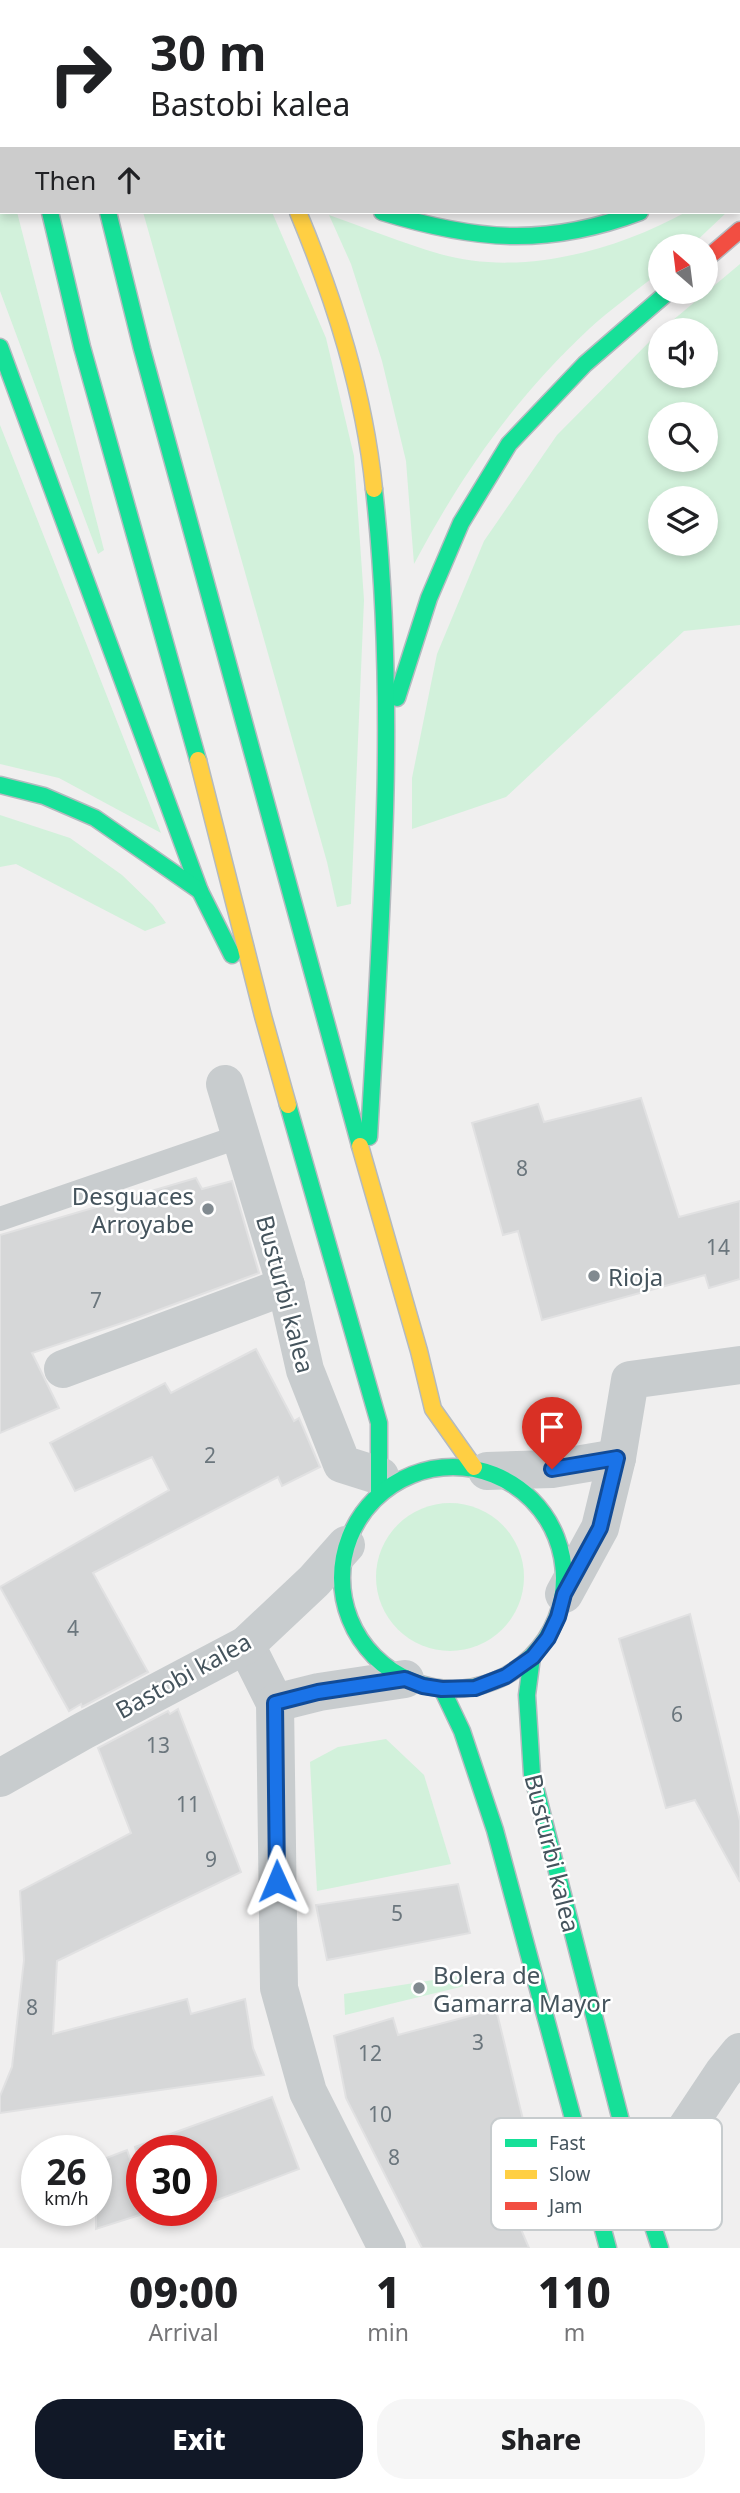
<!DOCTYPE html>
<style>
body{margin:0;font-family:"Noto Sans",sans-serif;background:#f6f6f6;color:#202124;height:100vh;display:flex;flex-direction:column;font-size:26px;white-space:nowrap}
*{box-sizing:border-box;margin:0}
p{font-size:23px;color:#757577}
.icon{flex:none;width:38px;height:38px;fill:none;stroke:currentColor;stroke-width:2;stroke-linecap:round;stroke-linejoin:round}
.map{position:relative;height:2248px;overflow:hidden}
.sheet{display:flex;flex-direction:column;background:#fff;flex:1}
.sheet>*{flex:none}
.hud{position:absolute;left:0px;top:0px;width:740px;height:214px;box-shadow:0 4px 10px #0003;background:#fff;color:#202124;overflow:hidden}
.needle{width:46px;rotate:332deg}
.tools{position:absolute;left:648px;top:234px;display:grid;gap:14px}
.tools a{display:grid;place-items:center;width:70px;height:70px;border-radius:50%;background:#fff;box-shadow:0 4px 10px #0003;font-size:35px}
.speed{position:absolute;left:21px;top:2135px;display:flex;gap:14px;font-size:35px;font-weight:700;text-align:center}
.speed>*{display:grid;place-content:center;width:91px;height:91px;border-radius:50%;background:#fff;box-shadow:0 4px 10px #0003;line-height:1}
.speed small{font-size:18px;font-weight:400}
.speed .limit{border:10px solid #d22;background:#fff;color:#111}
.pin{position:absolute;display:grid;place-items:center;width:60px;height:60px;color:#fff;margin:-72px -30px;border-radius:50% 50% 50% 0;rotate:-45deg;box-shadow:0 0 7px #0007}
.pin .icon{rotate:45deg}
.me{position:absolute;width:77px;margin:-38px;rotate:359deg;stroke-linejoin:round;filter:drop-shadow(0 0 5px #0008)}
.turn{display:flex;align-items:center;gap:24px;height:147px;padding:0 35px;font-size:32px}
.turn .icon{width:91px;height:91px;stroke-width:2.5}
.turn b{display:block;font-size:49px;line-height:60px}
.then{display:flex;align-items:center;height:66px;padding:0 35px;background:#0003;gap:14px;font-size:26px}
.eta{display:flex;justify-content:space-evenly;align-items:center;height:119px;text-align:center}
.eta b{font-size:42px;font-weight:800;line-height:49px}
.cta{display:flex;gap:14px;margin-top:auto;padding:14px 35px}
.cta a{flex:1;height:80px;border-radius:28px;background:#111827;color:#fff;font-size:28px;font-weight:800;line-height:80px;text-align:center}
.cta a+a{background:#f6f6f6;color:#202124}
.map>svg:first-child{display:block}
.green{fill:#d2f1db;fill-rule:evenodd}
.building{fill:#d6d7d8;stroke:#e1e1e2;stroke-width:2}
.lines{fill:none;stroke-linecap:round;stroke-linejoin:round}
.fast-casing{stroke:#b4babf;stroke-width:19}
.slow-casing{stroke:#b4babf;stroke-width:19}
.jam-casing{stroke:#b4babf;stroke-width:19}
.lane{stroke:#c8ccce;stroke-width:24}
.street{stroke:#c8ccce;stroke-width:38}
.fast{stroke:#16e098;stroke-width:16}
.slow{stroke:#ffcf43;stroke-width:16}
.jam{stroke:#f24e42;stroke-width:16}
.route-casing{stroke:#114b97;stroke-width:18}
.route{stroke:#1a73e8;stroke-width:12}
.poi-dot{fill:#818a90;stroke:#fff;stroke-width:2.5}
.labels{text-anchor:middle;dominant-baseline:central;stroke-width:5;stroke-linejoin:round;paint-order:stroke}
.number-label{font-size:21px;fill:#6b767d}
.poi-label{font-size:24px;fill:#45545d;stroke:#fff;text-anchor:start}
.street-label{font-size:24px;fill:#45545d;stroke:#fff}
.key{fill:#fff;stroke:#c7ccce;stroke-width:2}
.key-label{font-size:19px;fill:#45545d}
</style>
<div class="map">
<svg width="740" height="2248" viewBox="0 0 740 2248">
<rect width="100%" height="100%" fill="#f0efef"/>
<g class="green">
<polygon points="214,0 740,0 740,93 739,95 738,2"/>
<polygon points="0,140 2,212 17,212 104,550 98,554 0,291"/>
<polygon points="143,212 272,212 326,338 354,456 364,600 351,904 337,907 327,862"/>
<path d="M686,212H727L690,247H660V272C636,291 611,309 589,329C514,399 462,474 414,564L406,461L382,361L351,264L329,215C366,228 402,243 440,254C520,277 615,251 686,212Z"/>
<path d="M740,264V625L684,631L506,797L412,829V778L437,654L484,541L557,435L660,331V376H705V331H660ZM660,415H705V460H660ZM660,499H705V544H660Z"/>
<polygon points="0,425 161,833 59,778 0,764"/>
<polygon points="0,815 70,838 122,875 153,905 166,923 145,931 16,864 0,867"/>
<circle cx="450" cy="1577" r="74"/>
<polygon points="386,1739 424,1775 451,1864 317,1891 310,1762 338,1747"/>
<polygon points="478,1973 481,1982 345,2015 344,1994"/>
</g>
<g class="building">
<polygon points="641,1098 679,1217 740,1201 740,1279 709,1288 705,1275 542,1320 518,1231 503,1235 472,1123 538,1104 544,1122"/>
<polygon points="196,1178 202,1189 232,1181 259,1273 134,1319 32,1353 59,1408 0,1433 0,1235"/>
<polygon points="256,1349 294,1421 299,1418 320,1467 282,1486 278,1477 93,1573 148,1672 82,1707 81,1704 69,1711 0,1587 169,1490 152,1457 75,1491 50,1443 165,1383 171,1393"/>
<polygon points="690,1614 740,1821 740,1882 695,1800 666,1808 619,1639"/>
<polygon points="178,1709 241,1872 57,1961 53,2034 187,1999 191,2014 245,1999 253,2048 264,2075 0,2113 0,2096 12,2067 24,1960 20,1891 131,1833 98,1748 168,1711 170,1714"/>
<polygon points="458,1884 470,1933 327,1960 316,1905"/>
<polygon points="496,2009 539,2185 506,2194 529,2248 422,2248 346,2098 334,2036 393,2018 398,2035"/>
<polygon points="272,2097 299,2169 201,2206 201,2151 136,2151 135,2147"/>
<polygon points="127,2150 142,2193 142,2210 149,2212 96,2229 96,2162"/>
</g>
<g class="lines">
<defs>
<g id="fast">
<polyline points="0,5 2,12"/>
<polyline points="50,212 82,347 198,760"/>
<polyline points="108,212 142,349 360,1146"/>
<path d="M382,212C476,241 547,247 640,212"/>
<polyline points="0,347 200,891 232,955"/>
<polyline points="397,698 429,598 461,523 509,444 585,364 668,292"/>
<polyline points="0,785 44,796 95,818 200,891"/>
<polyline points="288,1105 379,1423 379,1494"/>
<path d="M369,1137C381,921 398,705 374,489"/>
<circle cx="453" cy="1578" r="111"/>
<polyline points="532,1657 527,1695 532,1774 630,2156 660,2248"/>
<polyline points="442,1689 462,1731 495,1830 608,2248"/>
</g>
<g id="slow">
<polyline points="56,0 56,2"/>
<polyline points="738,142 740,140"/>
<path d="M298,212C335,301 364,392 374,489"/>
<polyline points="198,760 263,1016 288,1105"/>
<polyline points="360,1146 419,1351 433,1409 474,1467"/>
</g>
<g id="jam">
<polyline points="188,0 189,2"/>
<polyline points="705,260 740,230"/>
</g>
</defs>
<use href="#fast" class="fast-casing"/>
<use href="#slow" class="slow-casing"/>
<use href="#jam" class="jam-casing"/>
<polyline class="lane" points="0,1219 241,1136"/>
<g class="street">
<polyline points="225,1084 286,1286 305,1370 342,1464 380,1476"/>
<polyline points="63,1369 286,1286"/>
<polyline points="487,1471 552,1469 617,1458"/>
<polyline points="564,1594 600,1528 617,1458 630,1380 740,1365"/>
<polyline points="246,1645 275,1703 279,1988 308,2092 387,2248"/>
<polyline points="275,1703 319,1692 405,1679"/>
<polyline points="0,1778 83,1731 246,1645 314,1581 346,1545"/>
<polyline points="630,2156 683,2133 723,2073 740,2052"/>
</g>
<use href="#fast" class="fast"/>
<use href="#slow" class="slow"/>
<use href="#jam" class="jam"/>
</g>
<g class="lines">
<defs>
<polyline id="route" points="277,1881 275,1703 318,1692 405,1679 423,1686 442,1689 475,1688 506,1676 533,1657 548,1638 558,1617 564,1594 600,1528 617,1458 552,1469"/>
</defs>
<use href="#route" class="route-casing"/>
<use href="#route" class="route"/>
</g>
<g class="poi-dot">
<circle cx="208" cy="1209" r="7"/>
<circle cx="594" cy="1276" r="7"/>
<circle cx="419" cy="1988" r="7"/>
</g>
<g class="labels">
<g class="number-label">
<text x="522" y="1168">8</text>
<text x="718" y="1247">14</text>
<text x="96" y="1300">7</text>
<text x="210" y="1455">2</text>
<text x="73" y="1628">4</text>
<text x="677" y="1714">6</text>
<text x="158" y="1745">13</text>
<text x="188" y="1804">11</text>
<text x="211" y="1859">9</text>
<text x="397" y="1913">5</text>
<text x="32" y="2007">8</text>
<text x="478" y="2042">3</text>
<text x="370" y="2053">12</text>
<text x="380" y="2114">10</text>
<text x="394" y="2157">8</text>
</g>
<g class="poi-label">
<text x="194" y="1195" text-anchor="end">Desguaces<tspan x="194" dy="28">Arroyabe</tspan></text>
<text x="608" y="1276">Rioja</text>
<text x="433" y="1974">Bolera de<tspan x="433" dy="28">Gamarra Mayor</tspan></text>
</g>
<g class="street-label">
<text transform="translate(286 1294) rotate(75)">Busturbi kalea</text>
<text transform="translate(183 1675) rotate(-29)">Bastobi kalea</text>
<text transform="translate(553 1853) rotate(76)">Busturbi kalea</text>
</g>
</g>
<rect x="491" y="2118" width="231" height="112" rx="10" class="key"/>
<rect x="505" y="2139" width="32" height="8" fill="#16e098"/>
<rect x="505" y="2170" width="32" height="9" fill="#ffcf43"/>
<rect x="505" y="2202" width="32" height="8" fill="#f24e42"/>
<g class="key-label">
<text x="549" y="2150">Fast</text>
<text x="549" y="2181">Slow</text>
<text x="549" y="2213">Jam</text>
</g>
</svg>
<div class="tools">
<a><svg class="needle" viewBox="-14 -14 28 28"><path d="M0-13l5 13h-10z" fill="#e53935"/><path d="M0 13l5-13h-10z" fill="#757577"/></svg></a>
<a><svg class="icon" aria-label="sound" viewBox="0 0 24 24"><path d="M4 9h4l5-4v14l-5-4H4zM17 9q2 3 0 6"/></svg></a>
<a><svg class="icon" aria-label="search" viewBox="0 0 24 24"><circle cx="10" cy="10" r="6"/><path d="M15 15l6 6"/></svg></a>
<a><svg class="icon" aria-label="layers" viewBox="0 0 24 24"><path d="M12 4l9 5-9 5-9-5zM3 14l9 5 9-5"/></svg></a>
</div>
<div class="speed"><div>26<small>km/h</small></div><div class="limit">30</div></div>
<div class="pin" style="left:552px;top:1469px;background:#d93025"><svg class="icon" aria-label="arrive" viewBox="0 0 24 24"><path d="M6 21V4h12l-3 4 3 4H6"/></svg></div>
<svg class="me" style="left:277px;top:1881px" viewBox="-20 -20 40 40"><path d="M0-17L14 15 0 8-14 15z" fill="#1a73e8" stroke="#fff" stroke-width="4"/></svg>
<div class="hud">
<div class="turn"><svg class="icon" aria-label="right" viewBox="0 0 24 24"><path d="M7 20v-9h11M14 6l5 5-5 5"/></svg><div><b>30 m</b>Bastobi kalea</div></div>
<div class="then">Then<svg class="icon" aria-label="ahead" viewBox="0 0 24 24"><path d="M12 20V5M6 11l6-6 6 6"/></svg></div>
</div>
</div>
<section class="sheet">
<div class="eta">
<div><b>09:00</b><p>Arrival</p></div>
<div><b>1</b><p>min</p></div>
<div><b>110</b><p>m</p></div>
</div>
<div class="cta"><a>Exit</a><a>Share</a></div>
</section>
